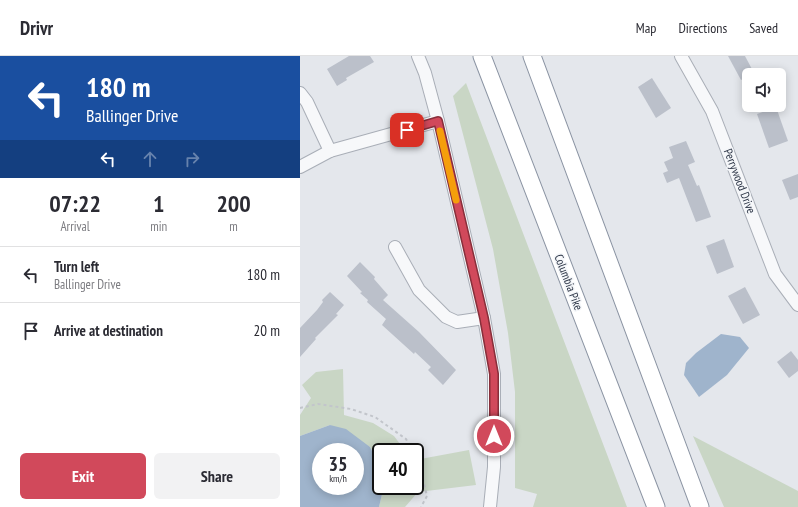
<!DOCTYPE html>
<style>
body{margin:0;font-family:"PT Sans Narrow",sans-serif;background:#f2f2f3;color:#2b2b33;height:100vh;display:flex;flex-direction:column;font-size:15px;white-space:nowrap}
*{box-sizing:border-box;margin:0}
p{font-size:13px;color:#7c7c81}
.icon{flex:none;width:22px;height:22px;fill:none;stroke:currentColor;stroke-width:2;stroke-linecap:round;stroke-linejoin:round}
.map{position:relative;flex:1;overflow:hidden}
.panel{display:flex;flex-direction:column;background:#fff;width:300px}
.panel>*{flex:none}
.banner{background:#1a4fa0;color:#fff;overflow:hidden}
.fabs{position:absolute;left:442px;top:12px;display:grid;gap:8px}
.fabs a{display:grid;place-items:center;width:44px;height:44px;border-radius:6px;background:#fff;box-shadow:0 2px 10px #0003;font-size:20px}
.speed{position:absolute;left:12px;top:387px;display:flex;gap:8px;font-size:20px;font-weight:700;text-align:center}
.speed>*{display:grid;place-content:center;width:52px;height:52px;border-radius:50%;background:#fff;box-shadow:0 2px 10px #0003;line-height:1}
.speed small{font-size:10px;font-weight:400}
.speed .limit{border:2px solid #111;border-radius:6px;background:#fff;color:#111}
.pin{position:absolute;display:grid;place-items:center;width:34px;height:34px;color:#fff;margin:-17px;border-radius:8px;box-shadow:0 2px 6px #0006}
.me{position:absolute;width:44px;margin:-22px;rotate:0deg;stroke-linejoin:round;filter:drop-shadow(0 0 3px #0008)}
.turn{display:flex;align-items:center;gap:14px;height:84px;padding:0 20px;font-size:18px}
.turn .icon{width:52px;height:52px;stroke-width:2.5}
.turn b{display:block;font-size:28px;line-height:34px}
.lanes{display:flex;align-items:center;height:38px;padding:0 20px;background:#0003;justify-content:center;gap:20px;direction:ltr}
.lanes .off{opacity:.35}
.eta{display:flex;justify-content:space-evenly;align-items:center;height:68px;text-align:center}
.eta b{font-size:24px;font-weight:600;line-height:28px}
.button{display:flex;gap:8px;margin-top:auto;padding:8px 20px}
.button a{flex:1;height:46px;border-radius:6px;background:#d1495b;color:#fff;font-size:16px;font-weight:600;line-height:46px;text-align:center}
.button a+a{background:#f2f2f3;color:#2b2b33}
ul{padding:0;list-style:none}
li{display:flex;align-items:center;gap:12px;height:56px;padding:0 20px;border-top:1px solid #e1e1e2}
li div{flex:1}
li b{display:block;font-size:15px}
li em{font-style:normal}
header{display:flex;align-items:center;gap:24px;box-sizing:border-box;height:56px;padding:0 20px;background:#fff;border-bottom:1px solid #e1e1e2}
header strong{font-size:19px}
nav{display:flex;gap:22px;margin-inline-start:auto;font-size:14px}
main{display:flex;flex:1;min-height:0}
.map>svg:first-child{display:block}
.green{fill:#c9d6c5}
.water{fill:#9fb4cc;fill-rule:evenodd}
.building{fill:#bbc0ca}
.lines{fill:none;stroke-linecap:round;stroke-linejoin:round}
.minor-casing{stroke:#a9aeb7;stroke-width:14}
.highway-casing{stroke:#8b94a3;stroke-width:19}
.path{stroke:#c2c5cb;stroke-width:2;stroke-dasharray:3 3;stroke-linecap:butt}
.minor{stroke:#f7f8fa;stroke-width:12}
.highway{stroke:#fff;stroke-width:17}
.route-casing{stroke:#882f3b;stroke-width:10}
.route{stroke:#d1495b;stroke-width:7}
.slow{stroke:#f59e0b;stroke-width:7}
.labels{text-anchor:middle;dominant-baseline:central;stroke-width:3;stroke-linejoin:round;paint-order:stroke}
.street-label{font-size:12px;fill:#2b3445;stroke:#f4f6f9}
</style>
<header>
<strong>Drivr</strong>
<nav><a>Map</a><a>Directions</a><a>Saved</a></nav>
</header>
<main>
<section class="panel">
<div class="banner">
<div class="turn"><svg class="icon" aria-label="left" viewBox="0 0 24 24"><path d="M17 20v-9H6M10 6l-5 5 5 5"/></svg><div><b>180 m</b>Ballinger Drive</div></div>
<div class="lanes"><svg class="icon" aria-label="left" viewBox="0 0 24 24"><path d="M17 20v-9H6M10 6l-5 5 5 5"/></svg><svg class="icon off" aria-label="ahead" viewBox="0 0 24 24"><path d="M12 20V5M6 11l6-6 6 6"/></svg><svg class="icon off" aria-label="right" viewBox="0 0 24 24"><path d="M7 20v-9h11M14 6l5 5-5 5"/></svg></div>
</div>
<div class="eta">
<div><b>07:22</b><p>Arrival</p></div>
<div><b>1</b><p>min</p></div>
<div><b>200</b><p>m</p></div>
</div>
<ul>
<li><svg class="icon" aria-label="left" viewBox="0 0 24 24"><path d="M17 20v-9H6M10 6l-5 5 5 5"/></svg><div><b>Turn left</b><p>Ballinger Drive</p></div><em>180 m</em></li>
<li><svg class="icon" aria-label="arrive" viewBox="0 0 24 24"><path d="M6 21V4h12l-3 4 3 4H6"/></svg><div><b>Arrive at destination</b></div><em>20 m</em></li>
</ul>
<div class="button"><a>Exit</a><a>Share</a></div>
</section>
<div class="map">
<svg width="498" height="451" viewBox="0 0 498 451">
<rect width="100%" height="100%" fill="#e4e7ec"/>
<g class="green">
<polygon points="166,27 327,451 233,451 237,438 215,432 215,336 208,277 193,193 153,40"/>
<polygon points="43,313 44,359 73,367 94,380 106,396 81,396 81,412 70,391 30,369 0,380 0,359 11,342 2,329 16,316"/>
<polygon points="393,380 498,435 498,451 424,451"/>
<polygon points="169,394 176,429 118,436 105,451 79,451 84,430 115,430 115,404"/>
</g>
<g class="water">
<polygon points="421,278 440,281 449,292 427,319 399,341 384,319 386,307 396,297"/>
<path d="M30,369L46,373L70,391L81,412V430H84L79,451H0V380ZM21,396H55V430H21Z"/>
</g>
<g class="building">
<polygon points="49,0 70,0 74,6 46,22 47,24 37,30 27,13"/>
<polygon points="428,0 445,0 454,17 441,24"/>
<polygon points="352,22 371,52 356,62 338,31"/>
<polygon points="476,51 488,85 469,92 457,58"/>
<polygon points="386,85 395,106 388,109 397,130 399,129 411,161 396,166 379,122 367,127 363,117 368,115 364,106 373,102 369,91"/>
<polygon points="498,118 498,141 490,144 482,124"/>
<polygon points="424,183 434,211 417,218 406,190"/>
<polygon points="60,206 75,221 74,223 88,239 83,244 119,276 156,314 143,329 128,314 131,311 115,296 114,298 82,269 86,263 67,246 68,244 60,237 62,236 47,220"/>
<polygon points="445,231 460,259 443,268 428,240"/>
<polygon points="30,236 44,249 36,258 38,259 15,282 16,283 0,301 0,272 17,254 23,246 22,244"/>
<polygon points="491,295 498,304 498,315 489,322 477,306"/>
</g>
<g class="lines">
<defs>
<g id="minor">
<polyline points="118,0 125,17 138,65 184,262 194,318 194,411 190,451"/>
<polyline points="381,0 412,55 475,218 498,249"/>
<polyline points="0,37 7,46 30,95"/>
<polyline points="0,111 30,95 138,65"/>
<polyline points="95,191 119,234 146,261 157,266 184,262"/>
</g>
<g id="highway">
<polyline points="182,0 356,451"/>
<polyline points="232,0 400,451"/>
</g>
</defs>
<use href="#minor" class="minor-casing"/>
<use href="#highway" class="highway-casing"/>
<g class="path">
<polyline points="0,352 18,348 51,353 75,361 106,383 113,396"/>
<polyline points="115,400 120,411 127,440 121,451"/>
</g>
<use href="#minor" class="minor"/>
<use href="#highway" class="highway"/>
</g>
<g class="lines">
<defs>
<polyline id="route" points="107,74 138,65 184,262 194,318 194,380"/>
</defs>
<use href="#route" class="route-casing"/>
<use href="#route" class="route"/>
<polyline class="slow" points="140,75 156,144"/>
</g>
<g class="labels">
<g class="street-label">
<text transform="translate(440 125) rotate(69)">Perrywood Drive</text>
<text transform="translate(269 226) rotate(69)">Columbia Pike</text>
</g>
</g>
</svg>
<div class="fabs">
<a><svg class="icon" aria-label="sound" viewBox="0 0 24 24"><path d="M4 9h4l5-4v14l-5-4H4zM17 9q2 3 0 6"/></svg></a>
</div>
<div class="speed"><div>35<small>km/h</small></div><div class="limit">40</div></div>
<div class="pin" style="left:107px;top:74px;background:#d93025"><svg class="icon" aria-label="arrive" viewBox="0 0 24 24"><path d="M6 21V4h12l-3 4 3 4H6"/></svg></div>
<svg class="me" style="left:194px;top:380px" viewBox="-20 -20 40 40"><circle r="17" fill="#d1495b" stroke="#fff" stroke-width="3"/><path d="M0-11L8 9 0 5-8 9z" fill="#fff"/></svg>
</div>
</main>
